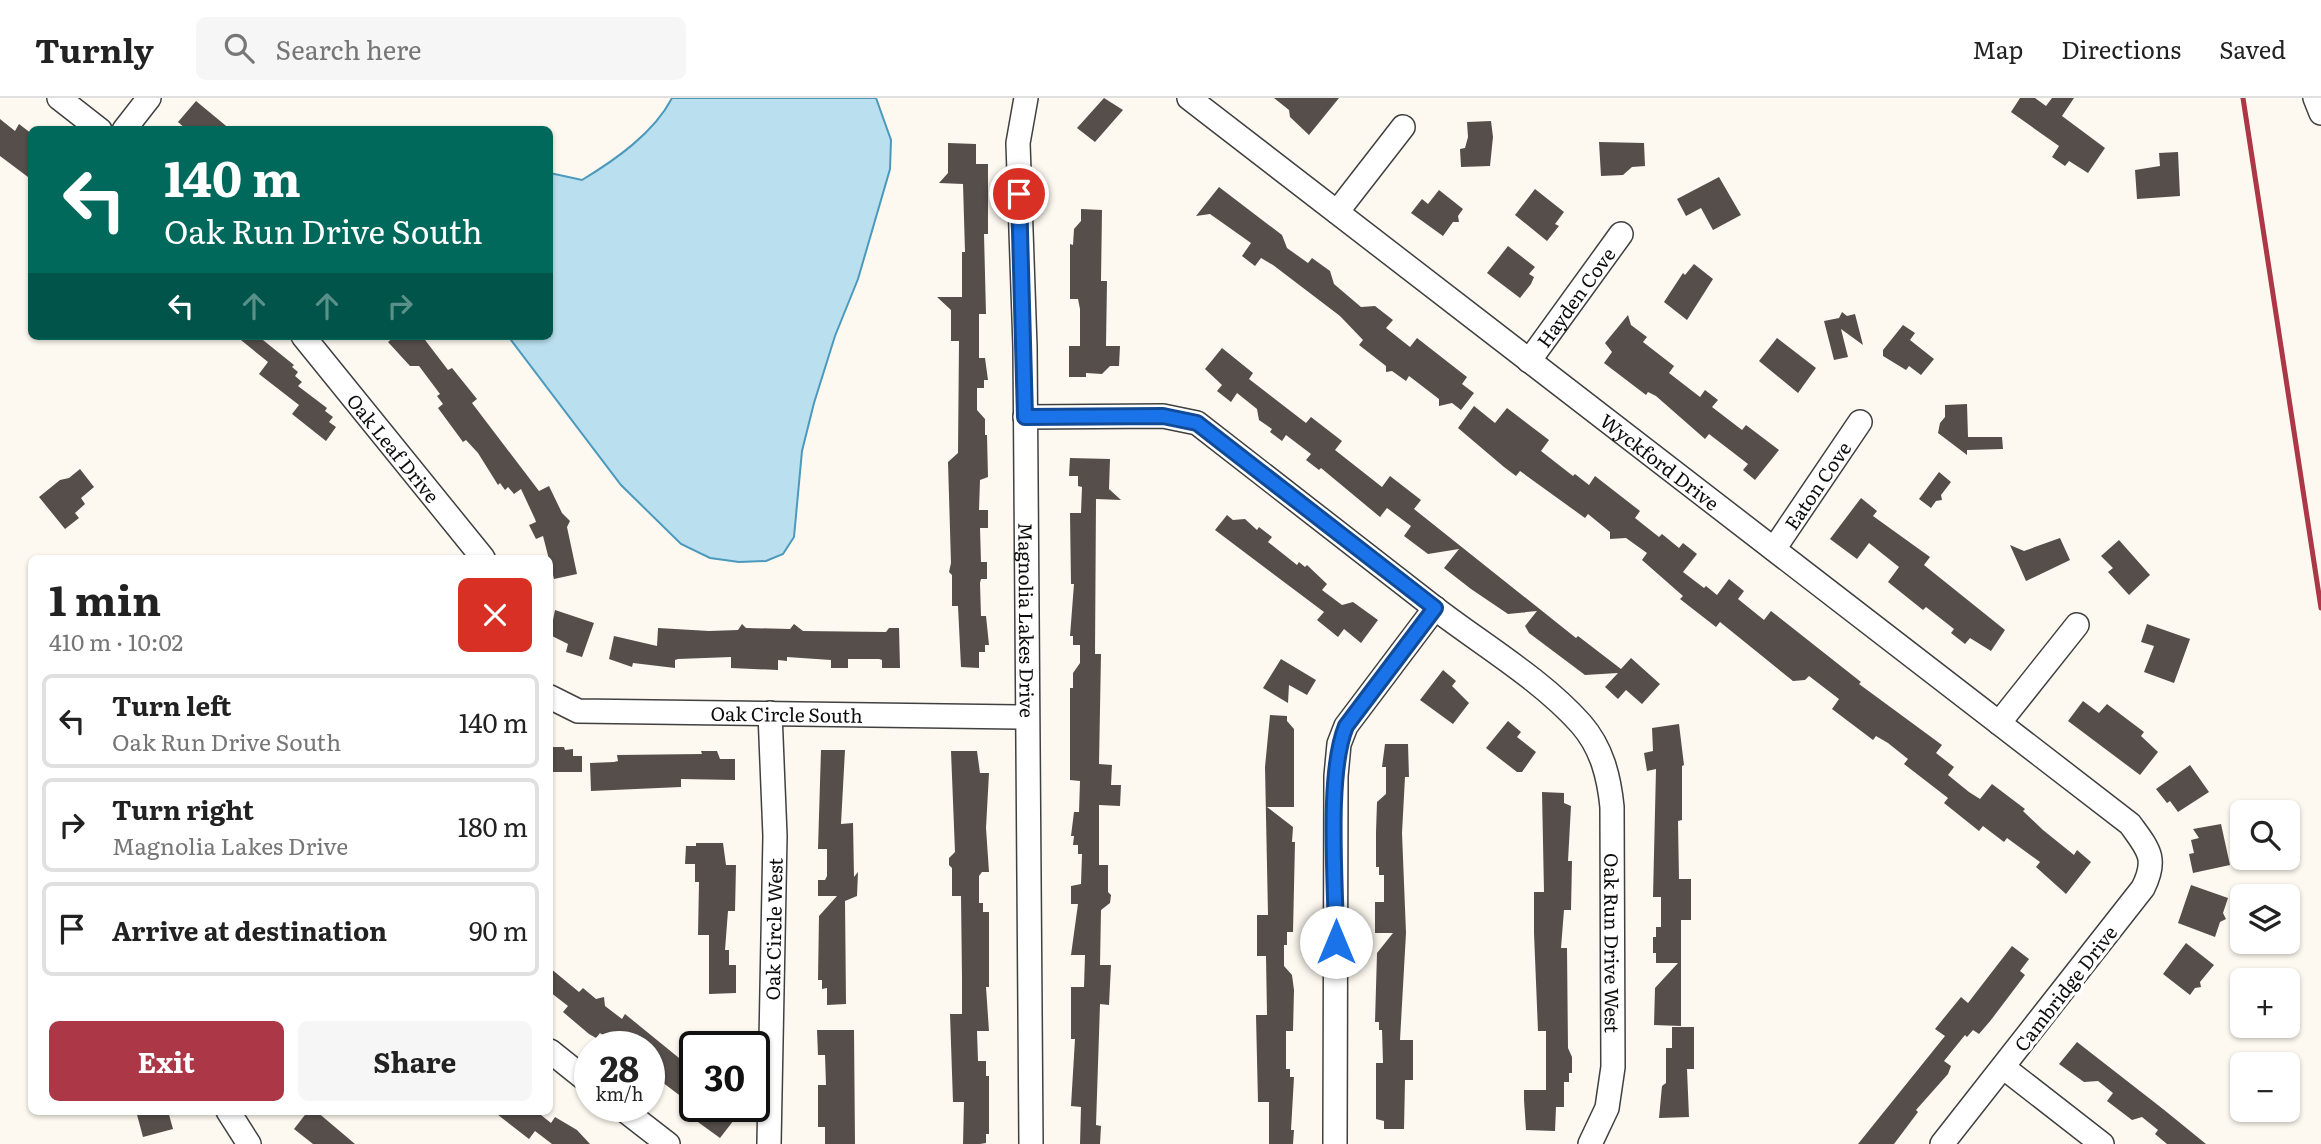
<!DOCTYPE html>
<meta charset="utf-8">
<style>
body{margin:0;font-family:Literata,serif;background:#f6f6f6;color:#222;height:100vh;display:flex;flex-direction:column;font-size:26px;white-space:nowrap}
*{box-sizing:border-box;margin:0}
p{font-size:23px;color:#767676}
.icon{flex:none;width:38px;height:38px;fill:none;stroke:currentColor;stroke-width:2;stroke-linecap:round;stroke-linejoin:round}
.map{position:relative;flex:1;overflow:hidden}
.details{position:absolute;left:28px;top:457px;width:525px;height:560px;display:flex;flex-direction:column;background:#fff;border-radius:10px;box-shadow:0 2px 5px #0004}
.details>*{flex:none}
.banner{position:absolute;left:28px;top:28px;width:525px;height:214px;border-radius:10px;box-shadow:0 2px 5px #0004;background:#00695c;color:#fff;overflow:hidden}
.tools{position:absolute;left:2230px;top:702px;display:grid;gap:14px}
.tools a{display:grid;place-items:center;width:70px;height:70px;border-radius:10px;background:#fff;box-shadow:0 2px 5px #0004;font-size:35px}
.speed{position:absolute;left:574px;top:933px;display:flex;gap:14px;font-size:35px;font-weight:700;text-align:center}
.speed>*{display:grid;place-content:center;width:91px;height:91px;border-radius:50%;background:#fff;box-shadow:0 2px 5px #0004;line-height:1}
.speed small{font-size:18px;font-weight:400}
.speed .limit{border:4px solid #111;border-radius:10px;background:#fff;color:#111}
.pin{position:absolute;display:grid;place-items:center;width:60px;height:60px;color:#fff;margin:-30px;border:4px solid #fff;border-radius:50%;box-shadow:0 2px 7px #0007}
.me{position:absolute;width:77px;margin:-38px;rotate:0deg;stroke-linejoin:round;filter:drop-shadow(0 0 5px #0008)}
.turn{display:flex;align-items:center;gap:24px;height:147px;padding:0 21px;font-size:32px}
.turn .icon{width:91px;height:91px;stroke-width:2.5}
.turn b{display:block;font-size:49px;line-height:60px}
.lanes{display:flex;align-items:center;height:66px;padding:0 21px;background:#0003;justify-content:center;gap:35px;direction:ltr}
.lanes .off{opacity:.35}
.round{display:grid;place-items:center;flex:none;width:74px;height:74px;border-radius:10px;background:#f6f6f6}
.overview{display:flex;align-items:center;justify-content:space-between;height:119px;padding:0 21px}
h1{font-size:42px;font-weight:700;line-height:52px}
.button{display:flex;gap:14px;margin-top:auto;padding:14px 21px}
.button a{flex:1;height:80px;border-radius:10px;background:#ac3746;color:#fff;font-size:28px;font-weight:700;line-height:80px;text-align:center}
.button a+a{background:#f6f6f6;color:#222}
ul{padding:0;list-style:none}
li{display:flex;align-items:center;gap:21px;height:94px;margin:0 14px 10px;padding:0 7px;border:4px solid #e0e0e0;border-radius:10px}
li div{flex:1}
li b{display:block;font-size:26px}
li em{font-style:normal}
header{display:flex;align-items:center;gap:42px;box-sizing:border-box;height:98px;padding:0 35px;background:#fff;border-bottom:2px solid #e0e0e0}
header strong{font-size:33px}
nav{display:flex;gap:38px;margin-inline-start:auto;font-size:24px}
.search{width:490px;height:63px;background:#f6f6f6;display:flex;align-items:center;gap:18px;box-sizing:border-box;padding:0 24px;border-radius:10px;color:#767676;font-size:26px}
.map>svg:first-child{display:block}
.water{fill:#badfee;stroke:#4b99bc;stroke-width:2}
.building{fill:#554e4b}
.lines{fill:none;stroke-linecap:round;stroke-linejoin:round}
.minor-casing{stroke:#404040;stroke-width:26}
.minor{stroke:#fff;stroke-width:23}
.rail{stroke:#ac3746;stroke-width:5}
.route-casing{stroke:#114b97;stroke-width:18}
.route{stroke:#1a73e8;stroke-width:12}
.labels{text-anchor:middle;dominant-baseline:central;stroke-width:7;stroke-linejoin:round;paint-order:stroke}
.street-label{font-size:19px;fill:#0d0d0d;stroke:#fff}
</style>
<header>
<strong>Turnly</strong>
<div class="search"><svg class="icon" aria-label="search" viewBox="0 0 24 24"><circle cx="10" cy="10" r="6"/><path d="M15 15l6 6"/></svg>Search here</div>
<nav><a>Map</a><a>Directions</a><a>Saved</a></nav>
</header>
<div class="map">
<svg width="2321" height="1046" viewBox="0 0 2321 1046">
<rect width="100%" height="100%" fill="#fdf9f0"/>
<path class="water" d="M672,0H876L891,42L890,71L858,181L835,238L814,305L802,353L794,439L783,456L766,463L739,464L710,460L681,446L621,387L508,238H550V75L582,82C615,62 654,35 672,0Z"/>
<g class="building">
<polygon points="1104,0 1123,12 1095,44 1077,30"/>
<polygon points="1274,0 1339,0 1309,37 1290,19 1289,12"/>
<polygon points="2020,0 2035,0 2046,8 2052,0 2074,0 2062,18 2105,50 2088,75 2069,63 2065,68 2052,59 2059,48 2011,14"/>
<polygon points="196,3 231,32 187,32 178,24"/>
<polygon points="0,21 15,33 19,26 32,36 32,82 0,58"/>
<polygon points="1491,23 1493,39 1490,68 1461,69 1460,51 1465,50 1468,39 1467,24"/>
<polygon points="1599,44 1644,45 1645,68 1632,69 1623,77 1601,78"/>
<polygon points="948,45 976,46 976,66 988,66 988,136 984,136 986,216 979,216 979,260 985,260 988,282 984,282 984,290 977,290 977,312 985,321 985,337 987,337 988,379 980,382 979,412 988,412 988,430 980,430 981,464 987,464 987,481 981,481 980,485 981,518 986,518 989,547 985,547 985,554 979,554 979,570 961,569 958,508 952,508 952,477 949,474 951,465 948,364 958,355 959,243 951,243 951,212 937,199 962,199 962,154 965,154 963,86 939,85 948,75"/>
<polygon points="2178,54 2180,98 2137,101 2135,72 2160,68 2159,55"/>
<polygon points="1719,79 1741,117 1713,132 1701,110 1686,118 1677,101"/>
<polygon points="1219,89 1282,137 1287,150 1308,165 1312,160 1330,173 1334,186 1361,209 1375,208 1393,222 1386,230 1410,249 1417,240 1467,279 1462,286 1474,295 1461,312 1452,305 1439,308 1439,301 1409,278 1406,283 1392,273 1386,274 1386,268 1359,247 1363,242 1340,218 1273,167 1261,160 1255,168 1242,158 1251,145 1210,116 1196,118"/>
<polygon points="1535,91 1564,114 1555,126 1559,128 1547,143 1515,117"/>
<polygon points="1439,92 1463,111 1458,118 1459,124 1453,124 1443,138 1411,115 1422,101 1428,106"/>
<polygon points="1081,111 1102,112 1101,183 1107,183 1106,248 1120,248 1119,268 1110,268 1102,276 1086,275 1086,279 1069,279 1069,248 1080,248 1080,211 1078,201 1070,201 1070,146 1073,147 1074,131 1081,123"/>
<polygon points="1508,148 1535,169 1529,176 1534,179 1531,186 1520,200 1487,175"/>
<polygon points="1694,166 1713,181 1687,222 1664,204 1683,175 1685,177"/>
<polygon points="1842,214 1847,218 1855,216 1863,247 1841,231 1848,259 1834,262 1824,223 1839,220"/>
<polygon points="1628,217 1631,227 1647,239 1643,244 1674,268 1669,275 1700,299 1705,292 1718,302 1712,309 1742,332 1746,327 1779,352 1755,382 1743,372 1748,366 1709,336 1705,341 1656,298 1648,294 1646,297 1604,265 1612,254 1605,245"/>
<polygon points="1903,227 1915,235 1910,242 1934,261 1921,277 1909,268 1906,272 1883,258 1883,252"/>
<polygon points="236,238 258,238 294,267 292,269 298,274 295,278 302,284 298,288 327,310 325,313 333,319 329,324 336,329 326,343 292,316 299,307 259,276 268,264"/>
<polygon points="395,238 422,238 448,272 452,270 477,301 472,305 539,393 549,388 562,415 570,423 567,429 577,476 554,481 543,438 536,441 529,427 536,424 535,421 521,391 514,396 508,389 505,392 500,385 498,387 478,355 466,342 463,344 438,310 443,306 437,298 440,296 419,268 410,268 388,244"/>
<polygon points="1777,240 1816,270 1798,295 1759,263"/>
<polygon points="1222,250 1253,275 1249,281 1306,325 1311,319 1342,343 1335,352 1382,389 1390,378 1421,402 1414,411 1576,540 1578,538 1621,571 1631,560 1660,586 1642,606 1626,592 1618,601 1605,589 1618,575 1585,577 1529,535 1525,528 1537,513 1508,516 1471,491 1444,470 1459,451 1428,456 1404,438 1411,428 1387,410 1380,419 1321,370 1319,372 1306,362 1311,356 1286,337 1282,343 1270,334 1272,331 1259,322 1257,311 1237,295 1231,304 1217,293 1222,287 1205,271"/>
<polygon points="1967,306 1968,339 2002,339 2003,351 1967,352 1967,357 1938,335 1940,325 1945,319 1945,307"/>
<polygon points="1474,308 1495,325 1507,310 1549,342 1541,353 1573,378 1575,376 1589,387 1595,378 1640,413 1635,420 1659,439 1662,436 1679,450 1683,445 1697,456 1683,474 1704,490 1706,488 1717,497 1729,481 1744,493 1738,501 1764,522 1771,513 1861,584 1859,586 1942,647 1936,655 1954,669 1948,677 1969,694 1980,701 1992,686 2025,711 2023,713 2043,732 2074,757 2077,752 2091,764 2066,796 2036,769 2040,764 2007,740 2004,744 1983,728 1979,733 1944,705 1948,700 1904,666 1908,661 1888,645 1876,638 1873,642 1832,611 1839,601 1809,578 1805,582 1793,583 1720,524 1716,529 1680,501 1683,498 1642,462 1647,455 1626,440 1610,441 1610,434 1588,416 1585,420 1520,373 1516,378 1504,369 1458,330"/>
<polygon points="1070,360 1110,361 1109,391 1121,402 1096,401 1095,556 1101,556 1099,666 1112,667 1111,687 1121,687 1120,708 1099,707 1099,767 1108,767 1108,794 1111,797 1110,805 1101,812 1100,867 1111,867 1109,907 1100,906 1096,1027 1101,1028 1100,1046 1080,1046 1081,1009 1071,1008 1075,941 1071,941 1071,889 1084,889 1085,857 1071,857 1078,806 1071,806 1071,788 1081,786 1082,756 1078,756 1078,747 1073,747 1074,738 1071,738 1074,714 1079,714 1080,683 1070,682 1070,590 1073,590 1073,575 1080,565 1080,547 1073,547 1073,538 1070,538 1074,486 1071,486 1070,415 1081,415 1082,389 1078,388 1078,378 1069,378"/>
<polygon points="80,371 94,389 81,400 85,406 75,415 79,420 65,431 39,399 60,382 69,380"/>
<polygon points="1939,374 1951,384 1941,397 1942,402 1936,403 1931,410 1919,401"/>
<polygon points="1861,400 1877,413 1873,418 1930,459 1924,467 2005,532 1991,553 1970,540 1965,546 1951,535 1954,531 1926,509 1923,512 1888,484 1899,469 1869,445 1857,461 1830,441"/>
<polygon points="1227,417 1233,422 1245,421 1257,432 1259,429 1272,439 1268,444 1297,467 1299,464 1305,469 1307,467 1327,486 1322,492 1342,507 1353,504 1378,522 1361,545 1344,531 1338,539 1317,522 1324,514 1215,432"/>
<polygon points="2060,440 2070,462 2026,483 2010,447 2024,453"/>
<polygon points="2119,442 2150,477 2129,497 2108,474 2113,470 2101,458"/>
<polygon points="555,512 594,525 582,559 566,554 568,546 550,537"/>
<polygon points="742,526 746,530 790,531 794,526 803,533 886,534 889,530 899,530 900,570 882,570 882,562 879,561 848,561 848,570 831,570 831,562 787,559 787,563 778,562 778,572 731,570 731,559 678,561 675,562 675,570 633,565 632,569 609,561 614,538 657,548 658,530 709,533 738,532"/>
<polygon points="2147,526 2190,541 2174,585 2144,574 2154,548 2141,544"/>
<polygon points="1281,561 1316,582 1307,597 1289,587 1288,605 1263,590"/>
<polygon points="1443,572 1456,583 1452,588 1469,605 1453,626 1420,602"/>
<polygon points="2083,603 2099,615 2107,606 2144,634 2141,638 2158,654 2140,677 2068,623"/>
<polygon points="1270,617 1287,618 1287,623 1294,631 1294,709 1267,709 1293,729 1292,744 1295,744 1293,834 1287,834 1287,847 1284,847 1284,868 1292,877 1294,892 1293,933 1286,933 1286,971 1290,971 1290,979 1294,979 1291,1032 1294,1032 1293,1046 1269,1046 1269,1004 1258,1004 1256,917 1267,917 1266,858 1257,858 1257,817 1268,817 1265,669"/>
<polygon points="1508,623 1521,634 1517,639 1536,654 1522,674 1517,674 1486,650"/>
<polygon points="1679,626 1684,667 1682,668 1682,722 1678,723 1679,781 1691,781 1691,822 1681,822 1681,928 1654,927 1655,890 1678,865 1656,865 1656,855 1653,855 1653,839 1656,839 1656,829 1661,829 1661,799 1653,799 1656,671 1647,673 1644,655 1653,653 1652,630"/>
<polygon points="1385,646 1408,646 1409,679 1405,679 1402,735 1406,835 1400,942 1413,942 1413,982 1405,982 1404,1031 1384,1031 1384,1023 1376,1021 1376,965 1383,965 1382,932 1379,932 1379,924 1375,924 1377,855 1393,835 1375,835 1375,804 1384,804 1384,777 1379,777 1379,769 1376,769 1376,734 1377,704 1386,696 1386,669 1382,669"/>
<polygon points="550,649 564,649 565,652 573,651 573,658 582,658 582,674 550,674"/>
<polygon points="821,652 845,652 841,726 853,725 854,779 858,774 857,798 845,803 846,906 827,907 827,890 822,891 822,882 818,882 819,818 837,798 818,798 818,782 825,782 827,778 827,751 818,751"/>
<polygon points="701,653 717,653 720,661 735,661 735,682 681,681 681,689 591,693 590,665 614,664 618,663 617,657 702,656"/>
<polygon points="951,653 977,653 980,675 989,675 986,730 989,774 982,774 979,778 979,805 983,805 983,814 989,814 989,889 986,889 989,933 977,933 978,963 986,963 986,978 989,978 989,1036 986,1036 986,1045 980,1046 963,1046 964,1004 953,1004 950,916 962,916 962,880 961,798 952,798 952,770 949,767 949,760 955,754"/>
<polygon points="2190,667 2209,694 2178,714 2170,703 2167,705 2156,691"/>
<polygon points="1542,694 1564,695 1564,705 1571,708 1568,763 1572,763 1571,812 1564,812 1561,850 1567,850 1568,950 1572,959 1572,975 1569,975 1569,984 1564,984 1564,1009 1556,1009 1555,1033 1526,1032 1524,1002 1524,992 1546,992 1546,933 1538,933 1534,835 1534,794 1544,794"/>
<polygon points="2221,726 2230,767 2193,775 2189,756 2194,755 2191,742 2199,740 2193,731"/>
<polygon points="696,745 723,745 726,767 736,767 735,813 728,813 725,852 729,852 729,867 736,867 736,895 709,896 709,837 698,837 699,784 695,784 695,766 685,766 686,748 696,748"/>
<polygon points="2191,787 2228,800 2223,815 2226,821 2220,824 2215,839 2178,825"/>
<polygon points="2186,845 2214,867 2200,884 2201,889 2195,890 2190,897 2163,876"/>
<polygon points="2012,848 2029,861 2020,873 2025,877 1991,922 1979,936 1973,932 1967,939 1965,937 1944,963 1951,968 1948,976 1916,1012 1918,1014 1894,1046 1858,1046 1945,938 1935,931 1961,899 1968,905"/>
<polygon points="550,870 579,894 583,890 596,901 604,899 605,908 622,921 625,916 695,973 695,1009 658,981 649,992 649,948 617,948 600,935 596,940 589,936 563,914 568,908 550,894"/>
<polygon points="1672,929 1694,929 1694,971 1687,971 1689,1019 1659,1020 1662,988 1666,985 1666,950 1672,950"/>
<polygon points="817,932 854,932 855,1046 825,1046 825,1029 818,1029 818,987 826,987 825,957 818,957"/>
<polygon points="2077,944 2163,1011 2206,1046 2167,1046 2155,1036 2158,1032 2142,1019 2132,1022 2107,1003 2113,995 2098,983 2084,984 2059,966"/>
<polygon points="700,1008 724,1008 737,1018 720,1040 691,1019"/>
<polygon points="136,1013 168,1013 173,1031 143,1039"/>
<polygon points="308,1013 316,1013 355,1046 313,1046 294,1031"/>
<polygon points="493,1013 536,1013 551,1025 555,1019 577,1032 590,1046 552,1046 535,1033 529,1041"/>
</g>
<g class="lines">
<defs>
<g id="minor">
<polyline points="59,0 100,32"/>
<path id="s1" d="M1026,0L1018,45L1025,249L1031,1046"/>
<path id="s2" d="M1189,0L2130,726C2148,751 2158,760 2143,790L1942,1046"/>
<polyline points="2315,0 2321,15"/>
<polyline points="124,32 149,0"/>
<polyline points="1337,114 1403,29"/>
<path id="s3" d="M303,238L483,460"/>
<path id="s4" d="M1529,263L1621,136"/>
<path id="s5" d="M1025,319L1163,318L1197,325C1277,387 1356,449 1436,511C1483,547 1542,582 1581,626C1602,650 1609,679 1612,709L1613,969L1607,1010L1590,1046"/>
<path id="s6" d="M1774,451L1860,324"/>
<path id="s7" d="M550,599L578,613L1027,619"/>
<polyline points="1999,625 2077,527"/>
<polyline points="550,953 590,985"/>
<polyline points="2003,969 2102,1046"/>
<polyline points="619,1008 668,1046"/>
<polyline points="228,1013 249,1046"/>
<path id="s8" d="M769,1046L775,738L770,615"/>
<polyline points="1335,1046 1336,678 1339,646 1346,628 1435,510"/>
</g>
</defs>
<use href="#minor" class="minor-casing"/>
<use href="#minor" class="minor"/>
<polyline class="rail" points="2243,0 2321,510"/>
</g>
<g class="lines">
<defs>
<path id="route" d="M1019,96L1025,319L1163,318L1197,325L1435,510L1346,628C1326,677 1336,787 1336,844"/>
</defs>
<use href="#route" class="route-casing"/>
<use href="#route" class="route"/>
</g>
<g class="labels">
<g class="street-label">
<text stroke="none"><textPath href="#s4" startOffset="79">Hayden Cove</textPath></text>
<text stroke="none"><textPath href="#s3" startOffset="144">Oak Leaf Drive</textPath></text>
<text stroke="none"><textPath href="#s2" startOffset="595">Wyckford Drive</textPath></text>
<text stroke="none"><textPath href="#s6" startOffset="77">Eaton Cove</textPath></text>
<text stroke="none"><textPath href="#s1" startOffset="523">Magnolia Lakes Drive</textPath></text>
<text stroke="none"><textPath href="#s7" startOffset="240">Oak Circle South</textPath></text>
<text stroke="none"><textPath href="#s8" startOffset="215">Oak Circle West</textPath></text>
<text stroke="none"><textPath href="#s5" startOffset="887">Oak Run Drive West</textPath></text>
<text transform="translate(2065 890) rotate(-52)">Cambridge Drive</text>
</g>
</g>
</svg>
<div class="tools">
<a><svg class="icon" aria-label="search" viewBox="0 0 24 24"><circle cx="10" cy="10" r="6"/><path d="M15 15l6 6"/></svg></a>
<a><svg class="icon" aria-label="layers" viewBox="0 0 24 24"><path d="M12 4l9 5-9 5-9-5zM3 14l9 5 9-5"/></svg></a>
<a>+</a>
<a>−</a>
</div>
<div class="speed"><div>28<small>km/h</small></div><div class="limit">30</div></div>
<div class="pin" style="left:1019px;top:96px;background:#d93025"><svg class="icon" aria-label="arrive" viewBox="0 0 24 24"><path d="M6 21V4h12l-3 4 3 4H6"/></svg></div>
<svg class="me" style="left:1336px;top:844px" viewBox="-20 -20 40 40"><circle r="19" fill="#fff"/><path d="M0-13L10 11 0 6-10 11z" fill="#1a73e8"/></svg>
<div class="banner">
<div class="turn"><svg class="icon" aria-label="left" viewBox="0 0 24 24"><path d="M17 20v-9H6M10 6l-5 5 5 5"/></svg><div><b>140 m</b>Oak Run Drive South</div></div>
<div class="lanes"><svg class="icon" aria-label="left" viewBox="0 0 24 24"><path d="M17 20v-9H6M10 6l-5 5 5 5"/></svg><svg class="icon off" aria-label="ahead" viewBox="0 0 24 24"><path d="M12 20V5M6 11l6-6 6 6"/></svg><svg class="icon off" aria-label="ahead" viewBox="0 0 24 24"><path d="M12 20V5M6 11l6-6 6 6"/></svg><svg class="icon off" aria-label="right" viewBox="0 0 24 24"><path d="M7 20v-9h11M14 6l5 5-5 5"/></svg></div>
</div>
<section class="details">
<div class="overview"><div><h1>1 min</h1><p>410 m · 10:02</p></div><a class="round" style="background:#d93025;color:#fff"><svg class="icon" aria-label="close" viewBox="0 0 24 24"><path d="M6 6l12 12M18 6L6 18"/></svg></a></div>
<ul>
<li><svg class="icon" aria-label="left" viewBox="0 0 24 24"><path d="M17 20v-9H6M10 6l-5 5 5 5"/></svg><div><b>Turn left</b><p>Oak Run Drive South</p></div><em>140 m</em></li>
<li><svg class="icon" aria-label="right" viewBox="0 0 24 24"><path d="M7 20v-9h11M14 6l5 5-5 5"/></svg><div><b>Turn right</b><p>Magnolia Lakes Drive</p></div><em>180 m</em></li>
<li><svg class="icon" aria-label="arrive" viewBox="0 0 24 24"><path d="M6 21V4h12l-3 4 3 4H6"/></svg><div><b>Arrive at destination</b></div><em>90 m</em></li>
</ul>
<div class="button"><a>Exit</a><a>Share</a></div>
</section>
</div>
